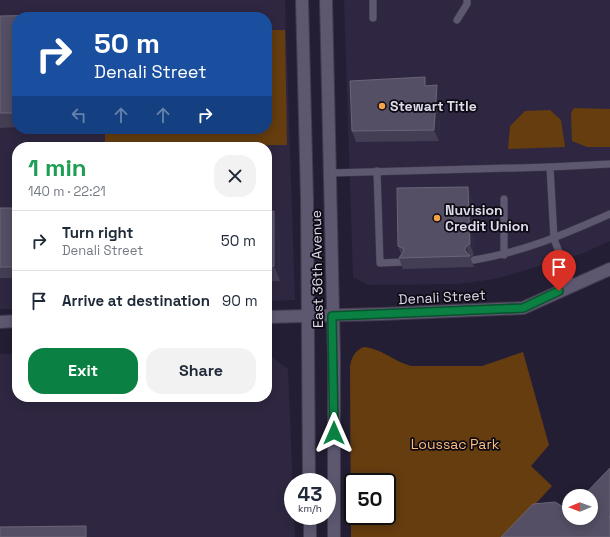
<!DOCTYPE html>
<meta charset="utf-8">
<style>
body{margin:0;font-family:"Space Grotesk",sans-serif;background:#f2f2f3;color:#1f2937;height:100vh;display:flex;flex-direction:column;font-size:15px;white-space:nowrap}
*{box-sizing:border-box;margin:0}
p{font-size:13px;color:#747a83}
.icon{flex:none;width:22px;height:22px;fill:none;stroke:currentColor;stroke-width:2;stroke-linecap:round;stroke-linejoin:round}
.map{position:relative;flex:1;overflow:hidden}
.side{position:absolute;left:12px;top:142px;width:260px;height:260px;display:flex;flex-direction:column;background:#fff;border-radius:16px;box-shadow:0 2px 10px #0003}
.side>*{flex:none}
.top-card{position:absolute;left:12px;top:12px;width:260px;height:122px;border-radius:16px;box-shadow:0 2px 10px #0003;background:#1a4fa0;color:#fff;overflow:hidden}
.needle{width:26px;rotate:269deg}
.fabs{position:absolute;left:562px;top:489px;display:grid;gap:8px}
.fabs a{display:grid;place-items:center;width:36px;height:36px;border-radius:50%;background:#fff;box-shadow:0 2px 10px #0003;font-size:20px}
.speed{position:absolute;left:284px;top:473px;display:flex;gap:8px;font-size:20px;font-weight:700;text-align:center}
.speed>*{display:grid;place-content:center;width:52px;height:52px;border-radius:50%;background:#fff;box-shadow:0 2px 10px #0003;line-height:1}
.speed small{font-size:10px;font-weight:400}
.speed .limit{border:2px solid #111;border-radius:6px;background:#fff;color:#111}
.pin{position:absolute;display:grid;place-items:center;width:34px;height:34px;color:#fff;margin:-41px -17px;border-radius:50% 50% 50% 0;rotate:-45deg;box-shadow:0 0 4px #0007}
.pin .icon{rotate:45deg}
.me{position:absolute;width:44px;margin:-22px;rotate:0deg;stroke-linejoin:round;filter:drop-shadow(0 0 3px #0008)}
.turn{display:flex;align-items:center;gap:14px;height:84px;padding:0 16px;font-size:18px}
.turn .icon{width:52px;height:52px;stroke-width:2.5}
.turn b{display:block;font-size:28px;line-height:34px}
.lanes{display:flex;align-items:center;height:38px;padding:0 16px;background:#0003;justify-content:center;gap:20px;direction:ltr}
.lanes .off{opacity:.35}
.round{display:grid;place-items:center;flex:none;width:42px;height:42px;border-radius:16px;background:#f2f2f3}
.overview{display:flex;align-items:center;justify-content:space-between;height:68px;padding:0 16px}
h1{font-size:24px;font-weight:600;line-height:30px;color:#1e9e55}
.button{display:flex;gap:8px;margin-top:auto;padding:8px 16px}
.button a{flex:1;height:46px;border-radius:16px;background:#0b8043;color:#fff;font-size:16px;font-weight:600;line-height:46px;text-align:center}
.button a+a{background:#f2f2f3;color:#1f2937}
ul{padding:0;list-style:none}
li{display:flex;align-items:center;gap:12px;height:60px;padding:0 16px;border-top:1px solid #e0e1e3}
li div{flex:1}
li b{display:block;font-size:15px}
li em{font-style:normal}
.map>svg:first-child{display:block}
.built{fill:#2f2741;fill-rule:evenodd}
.green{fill:#653d0f;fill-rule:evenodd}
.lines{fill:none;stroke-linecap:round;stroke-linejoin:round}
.service-casing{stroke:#403b4c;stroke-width:8}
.tertiary-casing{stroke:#403b4c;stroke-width:14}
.secondary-casing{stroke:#403b4c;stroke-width:14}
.service{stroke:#5d5770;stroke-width:7}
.tertiary{stroke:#5d5770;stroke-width:12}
.secondary{stroke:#5d5770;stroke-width:12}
.wall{fill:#443e54}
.shaded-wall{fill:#302a41}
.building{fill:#544f64;stroke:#6a6579}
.route-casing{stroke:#07532c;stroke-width:10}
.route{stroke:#0b8043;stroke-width:7}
.poi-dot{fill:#f6a247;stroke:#0d0a14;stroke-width:1.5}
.labels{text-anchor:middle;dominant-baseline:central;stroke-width:3.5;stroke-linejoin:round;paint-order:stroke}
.poi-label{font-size:14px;font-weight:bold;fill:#dedbe9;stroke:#0d0a14;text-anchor:start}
.street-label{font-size:14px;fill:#dedbe9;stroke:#0d0a14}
.park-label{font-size:14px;fill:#fdbc7b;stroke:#0d0a14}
</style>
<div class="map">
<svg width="610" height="537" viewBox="0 0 610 537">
<rect width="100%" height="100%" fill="#241e34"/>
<g class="built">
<path d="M0,0H285L295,300L267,301V147H17V309H0ZM17,17H267V129H17Z"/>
<polygon points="344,0 610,0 610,241 581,254 495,279 458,284 368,285 353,277"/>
<polygon points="267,353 288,369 295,537 0,537 0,354 17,354 17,397 267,397"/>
</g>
<g class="green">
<polygon points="267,30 285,30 287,145 105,147 105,129 267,129"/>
<polygon points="574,108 610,109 610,147 587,147 572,141 571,113"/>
<polygon points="550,110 561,120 565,147 508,149 510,126 525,111"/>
<path d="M364,347C383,349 394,362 412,366H482L523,352L549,445L531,466L552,486L505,537H351L350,367C351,358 355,350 364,347ZM353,482H387V516H353Z"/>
</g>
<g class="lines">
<defs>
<g id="service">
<polyline points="373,0 373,18"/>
<polyline points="457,20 467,4 467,0"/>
<polyline points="377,171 380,263 403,262"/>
<polyline points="330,173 550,167"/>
<polyline points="504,199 504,255"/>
<path d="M474,260C526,251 563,235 610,214"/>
<polyline points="572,286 554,239 550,167 610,164"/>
</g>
<g id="tertiary">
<polyline points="267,317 382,314 523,308 610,269"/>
<polyline points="0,322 17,321"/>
</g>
<g id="secondary">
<polyline points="302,0 307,199 309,482"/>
<polyline points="326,0 334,357 334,537"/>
<polyline points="310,516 310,537"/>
</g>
</defs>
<use href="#service" class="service-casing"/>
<use href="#tertiary" class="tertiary-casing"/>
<use href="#secondary" class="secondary-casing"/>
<use href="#service" class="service"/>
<use href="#tertiary" class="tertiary"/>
<use href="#secondary" class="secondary"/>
</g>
<g class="wall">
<polygon points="0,16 17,17 17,127 0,128"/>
<polygon points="425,77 428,86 441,96 439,141 356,142 352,131"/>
<polygon points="468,187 472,198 474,255 470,257 474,267 403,269 399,258 401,254 398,246"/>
<rect x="0" y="208" width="17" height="70"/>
<polygon points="267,212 279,226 280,281 270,281 270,289 267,289"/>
</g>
<g class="shaded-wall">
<polygon points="425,77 429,88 425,86"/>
<polygon points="437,85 441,96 439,141 434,130"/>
<polygon points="468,187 472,198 474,255 470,244"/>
<polygon points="274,211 279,226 280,281 274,266"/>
<polygon points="466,246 470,257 465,250"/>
<polygon points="267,272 270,281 270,289 267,280"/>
<polygon points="86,526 90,537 86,537"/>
</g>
<g class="building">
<polygon points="48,15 48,17 17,17 17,113 0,113 0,16"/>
<polygon points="425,77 425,86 437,85 434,130 352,131 350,81"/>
<polygon points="468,187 470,244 466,246 465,250 470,256 399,258 404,251 403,248 398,246 397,188"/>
<rect x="0" y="208" width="17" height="59"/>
<polygon points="274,211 274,266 267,266 267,212"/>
<polygon points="610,468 610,516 609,517 610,518 610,537 501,537 533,504 555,502 569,510 569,518 591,518 591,496 583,496"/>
<polygon points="86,526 86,537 0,537 0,527"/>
</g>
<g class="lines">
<defs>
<polyline id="route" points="334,433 332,316 523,308 559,291"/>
</defs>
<use href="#route" class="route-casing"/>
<use href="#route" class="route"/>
</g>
<g class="poi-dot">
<circle cx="382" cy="106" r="4"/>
<circle cx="437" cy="218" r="4"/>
</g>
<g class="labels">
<g class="poi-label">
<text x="390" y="106">Stewart Title</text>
<text x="445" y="210">Nuvision<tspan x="445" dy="16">Credit Union</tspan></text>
</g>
<g class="street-label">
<text transform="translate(317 269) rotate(-91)">East 36th Avenue</text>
<text transform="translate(442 297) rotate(-3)">Denali Street</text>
</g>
<g class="park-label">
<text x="455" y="444">Loussac Park</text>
</g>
</g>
</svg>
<div class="fabs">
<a><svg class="needle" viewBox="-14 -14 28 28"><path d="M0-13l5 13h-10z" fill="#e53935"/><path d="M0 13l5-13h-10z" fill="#747a83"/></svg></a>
</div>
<div class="speed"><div>43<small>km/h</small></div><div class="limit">50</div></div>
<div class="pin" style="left:559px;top:291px;background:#d93025"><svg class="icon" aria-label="arrive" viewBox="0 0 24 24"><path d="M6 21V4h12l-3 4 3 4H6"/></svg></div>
<svg class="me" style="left:334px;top:433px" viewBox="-20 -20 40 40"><path d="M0-17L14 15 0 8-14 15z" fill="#0b8043" stroke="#fff" stroke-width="4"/></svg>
<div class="top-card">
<div class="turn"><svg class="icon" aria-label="right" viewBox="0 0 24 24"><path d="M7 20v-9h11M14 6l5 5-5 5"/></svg><div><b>50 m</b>Denali Street</div></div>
<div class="lanes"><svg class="icon off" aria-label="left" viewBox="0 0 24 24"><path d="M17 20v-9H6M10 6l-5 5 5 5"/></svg><svg class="icon off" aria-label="ahead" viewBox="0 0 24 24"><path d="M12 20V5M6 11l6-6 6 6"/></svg><svg class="icon off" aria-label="ahead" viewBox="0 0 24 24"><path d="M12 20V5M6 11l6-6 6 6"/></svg><svg class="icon" aria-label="right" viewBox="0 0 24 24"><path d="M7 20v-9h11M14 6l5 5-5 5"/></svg></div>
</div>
<section class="side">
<div class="overview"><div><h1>1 min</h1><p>140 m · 22:21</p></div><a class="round"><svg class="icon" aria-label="close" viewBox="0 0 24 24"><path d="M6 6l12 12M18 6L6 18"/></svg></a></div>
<ul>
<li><svg class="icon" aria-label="right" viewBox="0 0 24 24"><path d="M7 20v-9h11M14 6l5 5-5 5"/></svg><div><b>Turn right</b><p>Denali Street</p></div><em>50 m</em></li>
<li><svg class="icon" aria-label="arrive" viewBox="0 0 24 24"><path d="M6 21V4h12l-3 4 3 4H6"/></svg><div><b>Arrive at destination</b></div><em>90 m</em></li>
</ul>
<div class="button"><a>Exit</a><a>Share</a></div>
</section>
</div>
